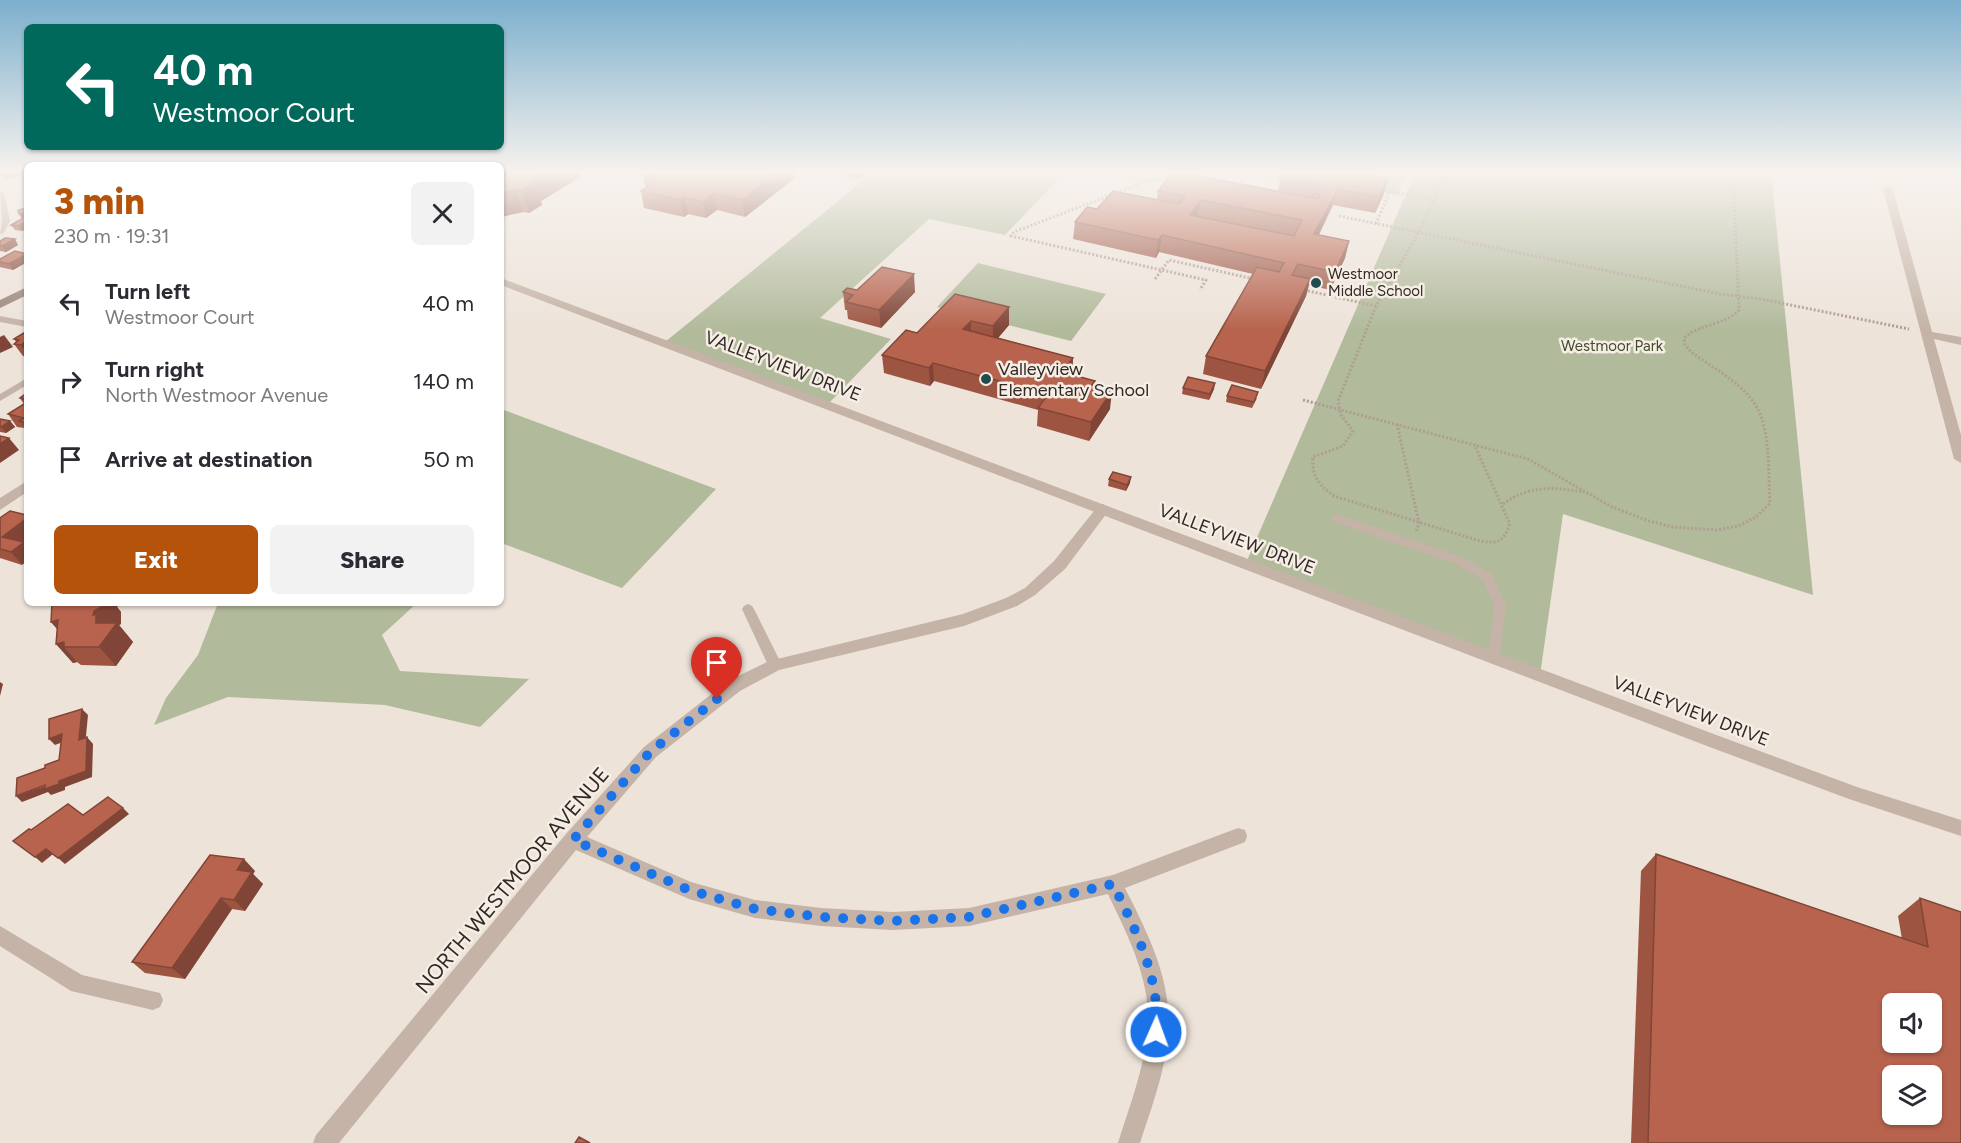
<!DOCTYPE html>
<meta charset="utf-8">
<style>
body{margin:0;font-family:Figtree,sans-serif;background:#f2f2f3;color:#2b2b33;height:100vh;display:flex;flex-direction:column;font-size:22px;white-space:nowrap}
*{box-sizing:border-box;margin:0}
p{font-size:20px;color:#7c7c81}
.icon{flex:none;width:33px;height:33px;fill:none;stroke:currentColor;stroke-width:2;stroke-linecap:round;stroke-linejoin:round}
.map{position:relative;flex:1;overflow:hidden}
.panel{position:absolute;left:24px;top:162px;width:480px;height:444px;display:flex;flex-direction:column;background:#fff;border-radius:9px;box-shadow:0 2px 4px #0004}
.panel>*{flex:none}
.hud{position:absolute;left:24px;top:24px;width:480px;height:126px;border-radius:9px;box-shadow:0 2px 4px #0004;background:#00695c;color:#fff;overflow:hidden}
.buttons{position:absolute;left:1882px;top:993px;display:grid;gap:12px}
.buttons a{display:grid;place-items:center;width:60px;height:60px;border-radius:9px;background:#fff;box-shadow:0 2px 4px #0004;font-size:30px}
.pin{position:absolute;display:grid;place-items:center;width:51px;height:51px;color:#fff;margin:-62px -26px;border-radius:50% 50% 50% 0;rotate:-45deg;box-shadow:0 0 6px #0007}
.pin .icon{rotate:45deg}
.me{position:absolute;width:66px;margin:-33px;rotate:2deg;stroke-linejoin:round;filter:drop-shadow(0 0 4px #0008)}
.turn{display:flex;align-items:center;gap:21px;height:126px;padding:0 30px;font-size:27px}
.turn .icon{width:78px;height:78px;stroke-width:2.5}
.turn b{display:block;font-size:42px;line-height:51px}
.round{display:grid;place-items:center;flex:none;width:63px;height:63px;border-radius:9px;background:#f2f2f3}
.headline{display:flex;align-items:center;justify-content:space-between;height:102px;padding:0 30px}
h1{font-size:36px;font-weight:800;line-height:45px;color:#b45309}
.cta{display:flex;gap:12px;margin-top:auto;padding:12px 30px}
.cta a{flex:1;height:69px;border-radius:9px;background:#b45309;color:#fff;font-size:24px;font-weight:800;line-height:69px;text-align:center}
.cta a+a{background:#f2f2f3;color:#2b2b33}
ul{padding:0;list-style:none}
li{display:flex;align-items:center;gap:18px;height:78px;padding:0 30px}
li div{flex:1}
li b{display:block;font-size:22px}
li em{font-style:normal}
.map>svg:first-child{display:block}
.green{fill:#b1ba9b}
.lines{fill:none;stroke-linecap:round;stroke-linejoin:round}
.path{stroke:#af9d91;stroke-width:3;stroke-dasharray:2 2;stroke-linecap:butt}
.service{fill:#c4b3a6;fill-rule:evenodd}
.minor{fill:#c4b3a6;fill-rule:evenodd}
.tertiary{fill:#c4b3a6;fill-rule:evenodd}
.secondary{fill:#978278;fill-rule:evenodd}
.wall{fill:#9d5542}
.shaded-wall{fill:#804536}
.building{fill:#b7634d;stroke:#804536;stroke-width:1.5;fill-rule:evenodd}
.route{stroke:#1a73e8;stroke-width:10;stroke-dasharray:0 18}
.poi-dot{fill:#214c4d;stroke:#f6ede4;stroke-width:2}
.labels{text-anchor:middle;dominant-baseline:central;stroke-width:5;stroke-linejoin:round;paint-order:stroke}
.far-poi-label{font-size:15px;fill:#312926;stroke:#f6ede4;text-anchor:start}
.far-park-label{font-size:15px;fill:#424c2d;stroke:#f6ede4}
.street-label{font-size:18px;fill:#312926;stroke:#f6ede4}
.poi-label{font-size:18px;fill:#312926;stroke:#f6ede4;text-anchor:start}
.near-street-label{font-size:21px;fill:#312926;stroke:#f6ede4}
</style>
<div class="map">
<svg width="1961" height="1143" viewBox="0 0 1961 1143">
<rect width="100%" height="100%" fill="#ede3d9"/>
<g class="green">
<polygon points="875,171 1066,171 1005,235 929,219 820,318 891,339 828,404 665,342"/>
<polygon points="1276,171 1407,171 1397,195"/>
<polygon points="1416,171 1771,171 1813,595 1563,514 1540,675 1246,563"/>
<polygon points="978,263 1106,294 1071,341 937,307"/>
<polygon points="501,409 716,489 622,588 501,543"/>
<polygon points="218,603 417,603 382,635 400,671 529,679 480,727 385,705 228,697 154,725 166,698 198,655"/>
</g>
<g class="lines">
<g class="path">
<polyline points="1172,178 1150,180 1014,232 1011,236 1206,280 1200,290"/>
<polyline points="1339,216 1720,294 1761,299 1909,329"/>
<polyline points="1376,224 1390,191 1435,200"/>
<polyline points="1155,279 1169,260 1254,279"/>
<polyline points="1304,290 1376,306 1419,232 1448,171"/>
<path d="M1376,306L1338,401L1341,415L1353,431L1343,446L1313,457C1311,476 1319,485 1334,496L1480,541C1499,544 1503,542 1510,524L1474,444"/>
<path d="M1303,400L1528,459L1612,507L1649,521L1672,527L1717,530L1738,526L1756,517L1770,503C1768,475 1771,430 1756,406C1741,382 1713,368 1691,352L1685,345L1684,338C1700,323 1724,326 1739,310L1733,179L1730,171"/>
<polyline points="1397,424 1419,523 1416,532"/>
<path d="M1503,504C1529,485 1553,487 1584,492"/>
</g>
<g class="service">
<polygon points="0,191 4,193 10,221 3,234 0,234 2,221"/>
<polygon points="27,378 27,385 0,401 0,394"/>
<polygon points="1336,514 1462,557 1491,573 1506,604 1499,660 1489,660 1488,657 1494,604 1482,579 1454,563 1332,521 1330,518 1332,515"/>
<polygon points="748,604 752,606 754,609 782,665 780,669 770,669 768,665 742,609 744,606"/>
</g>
<g class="minor">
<polygon points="1888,186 1893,189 1932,332 1961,337 1961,345 1934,339 1961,435 1961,463 1954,459 1883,189"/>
<polygon points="0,316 27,321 27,327 0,322"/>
<polygon points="27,481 27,492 0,510 0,498"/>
<path d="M1103,504L1110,509L1065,569L1035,595L1017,606L964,626L779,670L740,691L656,757L587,837L691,882L755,900L821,908L893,912L969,908L1113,875L1238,828L1245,830L1247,836L1245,842L1125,888C1144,926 1165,966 1168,1009C1172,1054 1154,1100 1140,1143H1118C1133,1095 1154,1045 1146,994C1140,958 1123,926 1108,894L969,926L893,930L821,926L755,918L689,899L576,850L339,1143H313L316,1135L566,834L644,747L728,681L769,661L963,614L1006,598L1025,588L1054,561L1098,506Z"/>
<polygon points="0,926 82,975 160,993 163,1000 160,1007 153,1010 71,991 0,946"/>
</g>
<polygon class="tertiary" points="501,278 1719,736 1857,787 1961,820 1961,836 1849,799 1707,746 501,285"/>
<polygon class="secondary" points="27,287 27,295 0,308 0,300"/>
</g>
<g class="wall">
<polygon points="501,171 580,177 541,201 542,205 529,213 523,212 505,216 501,218"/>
<polygon points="646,171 794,171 795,178 745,217 717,210 706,218 688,214 684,217 644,208 641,191 646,188 642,174"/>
<polygon points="842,171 868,171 859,179 843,175"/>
<polygon points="1368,175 1388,179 1383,196 1375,213 1333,205 1319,235 1349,241 1345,258 1330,290 1309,285 1306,296 1261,389 1203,374 1206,356 1253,274 1159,252 1156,258 1073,239 1075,222 1097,209 1157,200 1158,191 1278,191 1280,178"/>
<polygon points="27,208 22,231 15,230 11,225 22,219 19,214"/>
<polygon points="0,241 18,245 6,252 0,251"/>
<polygon points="27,253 27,262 13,270 0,267 0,259"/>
<polygon points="857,290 915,292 881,328 848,319 847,310 845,310 843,292"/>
<polygon points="1009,307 1009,325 998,338 1073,358 1072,375 1094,386 1110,409 1089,441 1037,426 1038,410 934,381 930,386 884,373 882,355 917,333"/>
<polygon points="27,331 27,357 23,356 14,344 16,342 14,339"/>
<polygon points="1183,388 1214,389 1209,400 1182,394"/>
<polygon points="27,393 27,431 25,428 17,427 8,414 24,404 20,398"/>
<polygon points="1227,396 1257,398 1252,408 1226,402"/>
<polygon points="0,419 10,421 15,427 6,433 0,432"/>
<polygon points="1109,479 1130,483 1126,491 1108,486"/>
<polygon points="0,518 22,565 0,558"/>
<polygon points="121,603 117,607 121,612 121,624 119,625 133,642 116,666 81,665 77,662 73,663 56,644 57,629 51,622"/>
<polygon points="1656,854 1902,939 1898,916 1920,898 1961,1143 1631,1143 1641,871"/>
<polygon points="255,871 253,874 263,884 245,911 232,909 185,979 145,973 132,962"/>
</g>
<g class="shaded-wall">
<polygon points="11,171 27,171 27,174 5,179 1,174"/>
<polygon points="547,171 578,171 580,177 541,201 542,205 529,213 522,191 530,182"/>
<polygon points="780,171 794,171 795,178 745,217 742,200"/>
<polygon points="859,171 868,171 859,179"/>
<polygon points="1388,179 1383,196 1375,213 1379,197"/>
<polygon points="1338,189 1333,205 1310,251 1314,234"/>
<polygon points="516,190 523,212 505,216 501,218 501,193"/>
<polygon points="714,193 717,210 706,218 703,202"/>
<polygon points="685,197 688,214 684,217 680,200"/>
<polygon points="1201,200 1198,216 1190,215"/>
<polygon points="27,212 27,219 23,219 19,214"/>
<polygon points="27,221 27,229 22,231 18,226"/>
<polygon points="1162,235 1159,252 1156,258 1158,240"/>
<polygon points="15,239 18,245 6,252 2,246"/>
<polygon points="1349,241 1345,258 1330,290 1335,272"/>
<polygon points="27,254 27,262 13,270 9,264"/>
<polygon points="914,274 915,292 881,328 879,310"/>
<polygon points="1310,279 1306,296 1261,389 1265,371"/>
<polygon points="1009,307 1009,325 993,344 993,326"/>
<polygon points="971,321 971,339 963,329"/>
<polygon points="4,335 13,347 0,353 0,337"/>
<polygon points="25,342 27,345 27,353 21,345"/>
<polygon points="1073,358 1072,376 1062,372"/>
<polygon points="933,363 934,381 930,386 929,368"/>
<polygon points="1215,383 1214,389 1209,400 1210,394"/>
<polygon points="1112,391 1110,409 1089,441 1091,422"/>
<polygon points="10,421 15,427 6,433 1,427"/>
<polygon points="9,438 19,450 0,463 0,444"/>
<polygon points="1131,477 1130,483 1126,491 1127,485"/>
<polygon points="27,518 27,539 13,550 2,537"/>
<polygon points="24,542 27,546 27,561 22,565 11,552"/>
<polygon points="105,603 121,603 117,607 121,612 121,624 119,625 133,642 116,666 99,647 93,615 94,611"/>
<polygon points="58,620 68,641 51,622"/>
<polygon points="64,642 64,647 77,662 73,663 56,644"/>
<polygon points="0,682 3,684 0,696"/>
<polygon points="82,709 88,715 85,746 79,740"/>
<polygon points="62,734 68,740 55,745 49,739"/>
<polygon points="87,737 93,744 92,777 65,787 65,790 51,795 48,792 22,802 16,796 59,781"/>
<polygon points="123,808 129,814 65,864 58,858"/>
<polygon points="46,849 53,854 42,863 35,857"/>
<polygon points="244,859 255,871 253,874 263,884 245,911 234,900 237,870"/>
<polygon points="221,898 232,909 185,979 172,968"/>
</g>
<g class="building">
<polygon points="501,171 548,171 530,182 535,183 522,191 516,190 501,193"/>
<polygon points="646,171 780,171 742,200 714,193 703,202 685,197 680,200 641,191 651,184 645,183 649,180 655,182 660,178 642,174"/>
<path d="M1173,171L1318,199L1320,195L1316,194L1321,185L1280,178L1284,171H1361L1369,173L1368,175L1388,179L1379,197L1338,189L1314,234L1349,241L1335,272L1298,264L1292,275L1310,279L1265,371L1206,356L1257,267L1279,272L1284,263L1162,235L1158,240L1075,222L1087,207L1097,209L1113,191L1179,204L1185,196L1158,191ZM1201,200L1302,220L1294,236L1190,215Z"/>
<polygon points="27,208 27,212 19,214 18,210"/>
<polygon points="25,217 27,217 27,221 18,226 11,225"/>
<polygon points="5,238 15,239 2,246 0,246 0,241"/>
<polygon points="15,251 27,254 9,264 0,262 0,259"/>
<polygon points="882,267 914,274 879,310 846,302 853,295 843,292 847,288 857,290"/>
<polygon points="955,294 1009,307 993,326 971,321 963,329 1073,358 1062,372 1095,381 1092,385 1112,391 1091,422 1038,408 1048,394 933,363 929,368 882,355 906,330 917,333"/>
<polygon points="27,331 27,343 25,342 21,345 14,344 19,340 14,339"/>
<polygon points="1188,377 1215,383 1210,394 1183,388"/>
<polygon points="1232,385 1258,392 1254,402 1227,396"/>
<polygon points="27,393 27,400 20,398"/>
<polygon points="27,402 27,423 19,421 24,418 8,414"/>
<polygon points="0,419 10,421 1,427 0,427"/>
<polygon points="0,436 9,438 0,444"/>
<polygon points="1113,472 1131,477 1127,485 1109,479"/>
<polygon points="10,511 27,515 27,518 2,537 24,542 11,552 0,549 0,518"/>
<polygon points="52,603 105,603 105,605 94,611 93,615 96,614 96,623 117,623 99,647 64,647 64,642 56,644 58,620 51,622"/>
<polygon points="82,709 79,740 87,737 86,771 59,781 59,784 45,789 45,785 16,796 17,778 45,768 45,765 59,760 62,734 49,739 49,719"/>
<polygon points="108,797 123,808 58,858 46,849 35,857 13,841 29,829 31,830 68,804 83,815"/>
<path d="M1656,854L1928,947L1920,898L1961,912V1143H1648ZM1893,1004H1932V1042H1893ZM1893,1076H1932V1114H1893Z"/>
<polygon points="210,855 244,859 237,870 252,872 234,900 221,898 172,968 132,962"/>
<polygon points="579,1137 590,1143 575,1143"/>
</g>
<linearGradient id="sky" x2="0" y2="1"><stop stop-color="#7cafce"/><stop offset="0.52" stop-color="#f7f2ee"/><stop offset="1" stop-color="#f7f2ee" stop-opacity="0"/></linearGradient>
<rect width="1961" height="331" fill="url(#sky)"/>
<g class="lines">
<path class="route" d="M717,699L650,752L573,840L689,890L755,909L821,917L893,921L969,917L1113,884C1136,931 1161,979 1156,1032"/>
</g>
<g class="poi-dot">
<circle cx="1316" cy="283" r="6"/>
<circle cx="986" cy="379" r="6"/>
</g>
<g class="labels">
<g class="far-poi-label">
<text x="1328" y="274">Westmoor<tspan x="1328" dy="17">Middle School</tspan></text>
</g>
<g class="far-park-label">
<text x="1612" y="346">Westmoor Park</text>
</g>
<g class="street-label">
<text transform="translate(783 366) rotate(21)">VALLEYVIEW DRIVE</text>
<text transform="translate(1237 539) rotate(21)">VALLEYVIEW DRIVE</text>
<text transform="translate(1691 711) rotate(21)">VALLEYVIEW DRIVE</text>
</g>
<g class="poi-label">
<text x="998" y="369">Valleyview<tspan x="998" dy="21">Elementary School</tspan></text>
</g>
<g class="near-street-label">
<text transform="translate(512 880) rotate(-50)">NORTH WESTMOOR AVENUE</text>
</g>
</g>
</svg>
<div class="buttons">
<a><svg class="icon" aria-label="sound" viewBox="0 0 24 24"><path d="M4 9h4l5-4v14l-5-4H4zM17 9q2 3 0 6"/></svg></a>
<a><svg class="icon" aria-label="layers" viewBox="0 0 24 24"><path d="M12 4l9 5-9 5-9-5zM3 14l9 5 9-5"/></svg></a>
</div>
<div class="pin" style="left:717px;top:699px;background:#d93025"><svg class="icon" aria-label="arrive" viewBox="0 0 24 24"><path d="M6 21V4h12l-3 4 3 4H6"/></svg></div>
<svg class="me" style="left:1156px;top:1032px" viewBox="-20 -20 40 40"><circle r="17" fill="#1a73e8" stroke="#fff" stroke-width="3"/><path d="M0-11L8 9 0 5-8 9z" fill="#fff"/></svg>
<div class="hud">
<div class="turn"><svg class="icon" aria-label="left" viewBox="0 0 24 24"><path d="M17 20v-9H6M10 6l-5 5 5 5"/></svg><div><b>40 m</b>Westmoor Court</div></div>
</div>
<section class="panel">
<div class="headline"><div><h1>3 min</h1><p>230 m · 19:31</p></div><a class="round"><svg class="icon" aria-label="close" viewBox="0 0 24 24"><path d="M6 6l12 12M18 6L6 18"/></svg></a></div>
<ul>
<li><svg class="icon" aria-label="left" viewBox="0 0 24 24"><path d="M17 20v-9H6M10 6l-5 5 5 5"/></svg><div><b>Turn left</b><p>Westmoor Court</p></div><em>40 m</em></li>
<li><svg class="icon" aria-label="right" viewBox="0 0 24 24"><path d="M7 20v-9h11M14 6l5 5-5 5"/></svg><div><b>Turn right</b><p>North Westmoor Avenue</p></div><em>140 m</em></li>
<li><svg class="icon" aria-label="arrive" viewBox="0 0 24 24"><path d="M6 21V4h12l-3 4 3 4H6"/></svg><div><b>Arrive at destination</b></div><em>50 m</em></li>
</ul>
<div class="cta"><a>Exit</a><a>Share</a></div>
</section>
</div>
